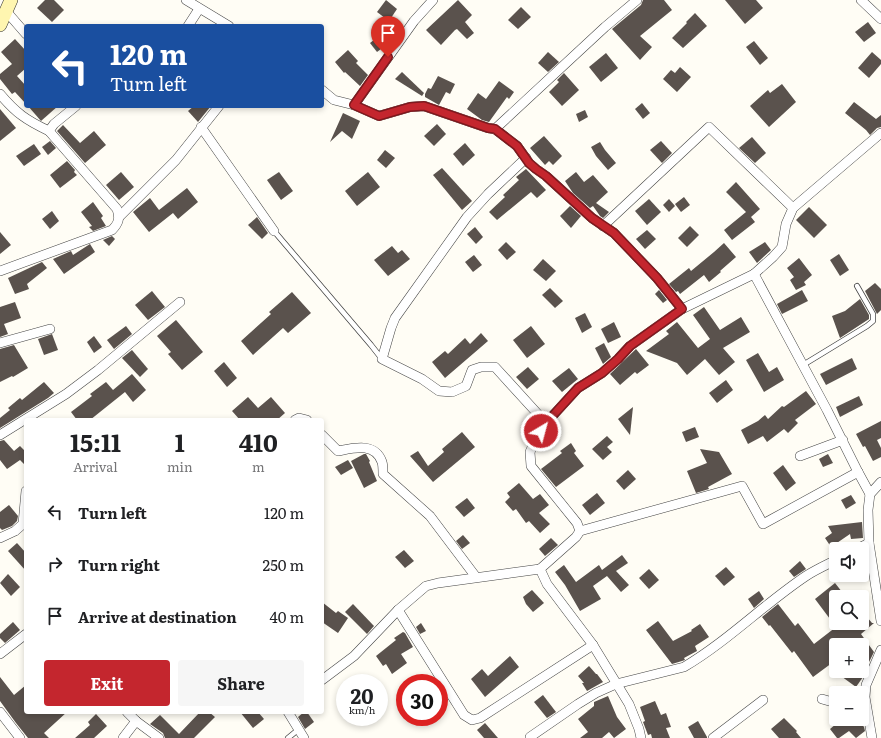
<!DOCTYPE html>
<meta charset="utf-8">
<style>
body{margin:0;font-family:Literata,serif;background:#f6f6f6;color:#202124;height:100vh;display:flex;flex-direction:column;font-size:15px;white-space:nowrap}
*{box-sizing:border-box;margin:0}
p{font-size:13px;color:#757577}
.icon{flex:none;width:22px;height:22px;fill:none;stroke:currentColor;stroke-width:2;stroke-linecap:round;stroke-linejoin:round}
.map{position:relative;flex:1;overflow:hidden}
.panel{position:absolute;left:24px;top:418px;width:300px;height:296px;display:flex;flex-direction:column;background:#fff;border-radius:4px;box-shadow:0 2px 6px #0003}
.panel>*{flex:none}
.guide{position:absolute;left:24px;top:24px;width:300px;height:84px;border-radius:4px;box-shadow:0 2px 6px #0003;background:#1a4fa0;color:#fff;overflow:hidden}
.fabs{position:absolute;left:829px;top:542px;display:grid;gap:8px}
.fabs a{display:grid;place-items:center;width:40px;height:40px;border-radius:4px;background:#fff;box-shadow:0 2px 6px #0003;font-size:20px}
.speed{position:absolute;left:336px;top:674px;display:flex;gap:8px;font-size:20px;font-weight:700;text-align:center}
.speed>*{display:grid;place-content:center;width:52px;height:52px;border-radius:50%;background:#fff;box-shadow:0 2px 6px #0003;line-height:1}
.speed small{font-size:10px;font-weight:400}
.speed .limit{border:6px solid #d22;background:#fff;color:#111}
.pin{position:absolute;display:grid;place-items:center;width:34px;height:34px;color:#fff;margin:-41px -17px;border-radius:50% 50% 50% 0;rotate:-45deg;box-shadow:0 0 4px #0007}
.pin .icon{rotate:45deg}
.me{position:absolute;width:44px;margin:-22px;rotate:37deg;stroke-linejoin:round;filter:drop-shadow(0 0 3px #0008)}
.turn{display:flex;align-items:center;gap:14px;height:84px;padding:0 20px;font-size:18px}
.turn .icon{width:52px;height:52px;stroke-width:2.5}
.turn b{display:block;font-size:28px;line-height:34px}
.eta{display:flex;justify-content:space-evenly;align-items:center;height:68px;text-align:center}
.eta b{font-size:24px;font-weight:700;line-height:28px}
.button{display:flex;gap:8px;margin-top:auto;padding:8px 20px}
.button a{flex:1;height:46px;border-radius:4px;background:#c4262e;color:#fff;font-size:16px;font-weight:700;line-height:46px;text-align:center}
.button a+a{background:#f6f6f6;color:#202124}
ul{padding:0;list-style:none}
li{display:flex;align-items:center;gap:12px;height:52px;padding:0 20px}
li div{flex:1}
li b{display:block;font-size:15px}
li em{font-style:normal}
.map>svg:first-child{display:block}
.building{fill:#5a524d}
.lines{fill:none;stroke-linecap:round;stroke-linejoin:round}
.lane-casing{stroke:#444;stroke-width:6}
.street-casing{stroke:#444;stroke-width:10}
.secondary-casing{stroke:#333;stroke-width:14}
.lane{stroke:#fff;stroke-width:4.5}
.street{stroke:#fff;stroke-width:9}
.secondary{stroke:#fff6b0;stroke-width:13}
.route-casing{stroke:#7f191e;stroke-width:10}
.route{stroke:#c4262e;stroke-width:7}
</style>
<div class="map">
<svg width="881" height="738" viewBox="0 0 881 738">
<rect width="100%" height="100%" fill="#fffdf5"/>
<g class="building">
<polygon points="45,0 54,0 64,10 52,22 37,8"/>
<polygon points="386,0 397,9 389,21 377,12"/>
<polygon points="458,0 472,15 465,22 474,33 467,39 457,29 455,30 441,45 426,30"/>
<polygon points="643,0 664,0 672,10 640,36 652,47 640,60 612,29 641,5"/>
<polygon points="725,0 756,0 763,8 745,24"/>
<polygon points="521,7 531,17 518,29 508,20"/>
<polygon points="695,13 707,26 683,48 672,38 687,23 686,22"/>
<polygon points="868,22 876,33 864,42 855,32"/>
<polygon points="379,36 386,45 377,52 370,43"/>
<polygon points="15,39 26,51 26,68 17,76 26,86 26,104 15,92 12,94 0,79 0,74 12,64 1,52"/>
<polygon points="754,41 768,58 760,65 746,47"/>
<polygon points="348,50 358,61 356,63 368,75 360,86 345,72 344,73 335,62"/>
<polygon points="548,52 559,62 548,72 538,63"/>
<polygon points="872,52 881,60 881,64 869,78 858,68"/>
<polygon points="606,53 618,68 601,82 589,67"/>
<polygon points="680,67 691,77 677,92 663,79 671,70 675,73"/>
<polygon points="402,72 424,93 422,96 395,79"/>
<polygon points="564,73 579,90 562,106 549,92 559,82 557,80"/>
<polygon points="438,76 455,84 450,94 446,92 439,105 425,97 425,94 428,88 431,89"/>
<polygon points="499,81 514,92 509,99 507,97 489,122 482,120 467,109 478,93 486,99"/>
<polygon points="782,84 796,102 769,127 750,106 768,90 770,93"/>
<polygon points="854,102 876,119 881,115 881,127 877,128 870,135 866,130 845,113"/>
<polygon points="642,103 650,113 643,119 635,109"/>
<polygon points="28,106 58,106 41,121"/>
<polygon points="194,106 211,106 198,122 188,111"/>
<polygon points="0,109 16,128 0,141"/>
<polygon points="585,110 588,117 579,122 576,114"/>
<polygon points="343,113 360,121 352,139 342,131 330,142"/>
<polygon points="437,124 446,134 434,146 424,136"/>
<polygon points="63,125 80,143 94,131 106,145 85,163 57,131"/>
<polygon points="544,136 562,156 553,165 549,161 545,165 530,148"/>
<polygon points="752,137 766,153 755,163 739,148"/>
<polygon points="50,141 56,148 48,155 42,147"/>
<polygon points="661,141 672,153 662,163 650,150"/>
<polygon points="600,142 605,150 616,163 608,170 596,156 591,147"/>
<polygon points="465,143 475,155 463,166 453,154"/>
<polygon points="34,144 41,154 24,166 16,156"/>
<polygon points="385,150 395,158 386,168 377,160"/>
<polygon points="67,161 75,170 74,172 77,175 60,188 50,175"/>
<polygon points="442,168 472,201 462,210 433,175"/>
<polygon points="526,169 546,190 537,198 531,192 497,220 489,212 505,197 503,195 519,180 516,177"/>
<polygon points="121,172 134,187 119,200 106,185"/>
<polygon points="279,172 293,191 281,200 267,180"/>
<polygon points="368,172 380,187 357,206 345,191"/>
<polygon points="576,172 584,182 593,175 608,192 596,203 609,212 603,218 600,216 593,206 590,208 573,193 565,181"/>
<polygon points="736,182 760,209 751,217 755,222 732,240 724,230 746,212 726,192"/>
<polygon points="187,188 198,202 178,219 173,213 149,232 133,212 150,198 159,210"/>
<polygon points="684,197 690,205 681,212 675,204"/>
<polygon points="649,199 661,212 647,225 635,211"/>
<polygon points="669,199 675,206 669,212 663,205"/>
<polygon points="93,202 103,216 101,218 106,226 93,231 89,227 92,226 81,212"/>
<polygon points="570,206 581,216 571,228 560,216"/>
<polygon points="809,207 827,225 814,238 796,220"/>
<polygon points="52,211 59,221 50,229 42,219"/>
<polygon points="257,217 268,233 262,239 248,225"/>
<polygon points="690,226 699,235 687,247 678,238"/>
<polygon points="475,227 483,237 476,244 467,234"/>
<polygon points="647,230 656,239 645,249 636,239"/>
<polygon points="0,232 11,245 0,254"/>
<polygon points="112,236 115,239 109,246 103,240"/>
<polygon points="506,242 516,252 507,260 498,250"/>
<polygon points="765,242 771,250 757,263 749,252"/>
<polygon points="724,243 736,257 720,271 721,272 709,282 704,275 680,294 678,291 676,292 669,284 689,268 691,271 714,252"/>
<polygon points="90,244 95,252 64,274 53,259 71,251 73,255"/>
<polygon points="392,246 398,253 402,250 410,259 388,276 374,260"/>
<polygon points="839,254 849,270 840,276 830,260"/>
<polygon points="474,255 482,265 473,272 465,262"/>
<polygon points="799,258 812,275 804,282 806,285 796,290 790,280 794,277 787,268"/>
<polygon points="543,259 556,271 546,281 533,270"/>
<polygon points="42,262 47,268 27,284 29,289 15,294 8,278"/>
<polygon points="875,283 881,289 881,310 877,314 865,291"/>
<polygon points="550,288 563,301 555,308 542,295"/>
<polygon points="659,290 667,300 663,303 655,294"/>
<polygon points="802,290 808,301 782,314 777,304"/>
<polygon points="152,291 165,307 148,320 135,305"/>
<polygon points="292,292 311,313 288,333 283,328 253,355 241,341 271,314 269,312"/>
<polygon points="860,299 869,315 869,319 840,338 832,316 845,311"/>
<polygon points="15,302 21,318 4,324 8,334 0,337 0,307"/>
<polygon points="704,307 720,330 741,317 750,332 723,348 735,362 719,375 705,359 687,375 677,363 646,351 669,334 666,331 677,322 698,348 710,339 693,315"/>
<polygon points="585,313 592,327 582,333 575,318"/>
<polygon points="176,320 203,352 182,370 168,354 171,352 157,336"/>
<polygon points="614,322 621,337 608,343 601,329"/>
<polygon points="126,326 132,334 114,349 107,340"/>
<polygon points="531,326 545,344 527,358 513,340"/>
<polygon points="481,333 488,341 445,378 432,362 445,351 448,354 465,338 470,344"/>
<polygon points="52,334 58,350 44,355 38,339"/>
<polygon points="94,336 102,347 94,353 87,342"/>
<polygon points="604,343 611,357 603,364 595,348"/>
<polygon points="14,345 28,368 13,377 12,376 0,382 0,349"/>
<polygon points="636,349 649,365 637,374 635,372 620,385 610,374"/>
<polygon points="132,350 148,369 140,377 122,358"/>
<polygon points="758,353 769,372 777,367 784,380 764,392 746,360"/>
<polygon points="852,358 857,369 826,385 820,374"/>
<polygon points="224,362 237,378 227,387 214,371"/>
<polygon points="528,367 539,379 527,389 516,377"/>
<polygon points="569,368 578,379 562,392 552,381"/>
<polygon points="132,374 146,390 133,402 125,392 90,420 77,420 71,412 92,396 90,394 106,382 113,390"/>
<polygon points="726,380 733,390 717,403 709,393"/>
<polygon points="44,382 54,393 48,398 0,428 0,418 10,410 8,408 20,398 22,400"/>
<polygon points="806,391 816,404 795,420 798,423 788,433 784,429 767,442 763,436 748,444 741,430 758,421 765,415 768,419 782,406 784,407"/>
<polygon points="859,396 863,405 840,417 836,407"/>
<polygon points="248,397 258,408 271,397 285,413 277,420 240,420 232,411"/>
<polygon points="633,407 630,435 618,419"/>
<polygon points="881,421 881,438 877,440 881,448 881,457 873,461 865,446 863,447 856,434"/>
<polygon points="695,427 699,437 686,442 682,432"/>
<polygon points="462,432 475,447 433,482 410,456 418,451 428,466 444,452 442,449"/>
<polygon points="607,436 613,442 607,447 612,452 603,460 592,449"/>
<polygon points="4,440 14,451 20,446 26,452 26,466 20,460 7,469 0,460 0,441"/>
<polygon points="571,443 576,451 574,453 584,466 556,487 541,469 562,453 560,451"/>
<polygon points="700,449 719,452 732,474 708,487 709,489 696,493 687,471 707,463"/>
<polygon points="364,454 366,454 370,461 369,462 377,481 364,488 351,461"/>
<polygon points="828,454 833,463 823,467 819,459"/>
<polygon points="348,460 353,468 341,475 335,467"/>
<polygon points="783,465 796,483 786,491 773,473"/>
<polygon points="628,470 636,479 624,490 616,481"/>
<polygon points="519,483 533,499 540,494 549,505 539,513 550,524 540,533 529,521 526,523 516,509 513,511 505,502 510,497 507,493"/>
<polygon points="597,493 605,503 590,515 582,505"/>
<polygon points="851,495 856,503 846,509 841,500"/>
<polygon points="467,498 475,508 464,517 455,507"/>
<polygon points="9,505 18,516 17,521 12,526 2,530 0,528 0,512"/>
<polygon points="862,522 863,538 851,539 850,534 831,547 825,538 832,533 828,526"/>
<polygon points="463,535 470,543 462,549 456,541"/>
<polygon points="551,538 558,545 545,556 539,549"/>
<polygon points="17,543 26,553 26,571 8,551"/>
<polygon points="404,550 414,561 405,568 395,557"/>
<polygon points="622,555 628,563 616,571 629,585 621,592 607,576 593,586 601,599 580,611 565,585 555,572 564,565 576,582 599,565 602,570"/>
<polygon points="800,561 806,569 794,577 789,571"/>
<polygon points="726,567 735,577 724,586 715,576"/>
<polygon points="649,569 659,580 649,589 639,578"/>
<polygon points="8,574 20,587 11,596 0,583"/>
<polygon points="835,583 846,597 836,597 836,623 862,623 862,611 872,623 874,623 861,634 874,652 869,662 862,668 862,641 857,645 836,645 836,660 813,677 794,651 792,653 770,625 769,626 762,617 778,604 795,626 798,623 814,644 836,627 815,599"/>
<polygon points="532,590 544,603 533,612 526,604 523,597"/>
<polygon points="759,591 764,599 754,608 748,599"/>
<polygon points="322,602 336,613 338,611 348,618 338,633 322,622"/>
<polygon points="353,604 374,626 367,634 345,612"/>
<polygon points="658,621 673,641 692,631 691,630 700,624 709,637 695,646 697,651 684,658 685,660 682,661 672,664 646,630"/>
<polygon points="13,622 20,630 5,643 0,638 0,634"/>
<polygon points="421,623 426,631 420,634 416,627"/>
<polygon points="403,632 405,633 413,647 401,654 407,663 392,674 386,664 383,666 376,656 396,640 394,638"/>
<polygon points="510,656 519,667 485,697 471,679 482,669 488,676"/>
<polygon points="589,666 596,674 597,674 603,682 587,691 582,683 584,683 578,676"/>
<polygon points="834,671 855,671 863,677 856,687"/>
<polygon points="0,677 14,695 26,685 26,712 67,712 44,733 49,738 28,738 16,723 0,701"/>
<polygon points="543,695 556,712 547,718 534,702"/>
<polygon points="608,696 617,717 626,729 614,738 609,732 602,738 580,738 588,732 578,719 594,706 594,702"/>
<polygon points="655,701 661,715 666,713 671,727 666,728 670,738 652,738 651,734 648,735 643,722 645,721 640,707"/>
<polygon points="200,712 209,712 215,717 194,738 165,738 163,733 150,724 160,715 179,734"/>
<polygon points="240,712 258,712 264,719 253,728"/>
<polygon points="304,712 307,712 314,722 305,729 298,717"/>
<polygon points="96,714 107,726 94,738 75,738 90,725 88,722"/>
<polygon points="784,718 797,731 796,732 801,738 779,738 771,729"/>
<polygon points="842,719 858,719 864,727 865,731 856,738 849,731 839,738 837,738 830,729"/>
<polygon points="698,721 707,737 707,738 694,738 688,727"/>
<polygon points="485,723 498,738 484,738 477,730"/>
</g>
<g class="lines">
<defs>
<g id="lane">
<polyline points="274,231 371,345 382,359"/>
<polyline points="803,365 867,326 873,321 873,314 857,286"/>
<polyline points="288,738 299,729"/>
</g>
<g id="street">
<polyline points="186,0 229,26"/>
<polyline points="861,0 881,19"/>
<polyline points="6,11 26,34"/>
<polyline points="188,26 199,9"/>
<polyline points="322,90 334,100 354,105 379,116 410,107 424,106 488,128 495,129 605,27 637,0"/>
<path d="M0,94C16,113 26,120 49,131"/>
<polyline points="354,105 414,21 433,0"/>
<polyline points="201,127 274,231"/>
<polyline points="495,129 517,146 529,163 536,169 546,176 592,218 614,233 657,278 682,309"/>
<polyline points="526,158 488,194 467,217 395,318 391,328 382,359 422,379 439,391 452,392 466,386 472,370 481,367 495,367 546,423 578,388 602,373 618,359 630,346 682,309 754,274 773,257 782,247 786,224 793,208 881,133"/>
<polyline points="120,216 176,160 219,106"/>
<polyline points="603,226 709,127 793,208"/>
<path d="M0,271L112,230C119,223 120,218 117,209L49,131L54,124L76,106"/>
<polyline points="754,274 827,410 858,472 870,494"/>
<polyline points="0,343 50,329"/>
<polyline points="295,420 299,418 307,420"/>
<polyline points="546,423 536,439 530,452 531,466 577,523 580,531 576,537 540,569 547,584 593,645 629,704 639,729 641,738"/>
<polyline points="0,435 66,394 98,370 180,302"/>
<path d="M322,435L338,451C354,448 375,442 382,462C383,465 383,470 383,474L430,516L476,577"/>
<polyline points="800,456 843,440"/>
<polyline points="881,482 870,494 868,510 869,543 881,621"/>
<polyline points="580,531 742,486 763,524 858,472"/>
<polyline points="0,538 15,531 23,524 26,491"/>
<polyline points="857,549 869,543"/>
<polyline points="398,610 464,715 472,720 480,718 593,645"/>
<polyline points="0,654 26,634"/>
<polyline points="322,680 354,656 398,610 426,586 438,583 540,569"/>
<polyline points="822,699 836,703"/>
<polyline points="0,712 20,738"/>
<polyline points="127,712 136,721 159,738"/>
<polyline points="288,712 304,738"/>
<path d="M530,737L578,704L596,693L616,684L684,667C728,641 764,604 806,576C815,570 826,565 836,560"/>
<polyline points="123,738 136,721"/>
<polyline points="713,738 763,700"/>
<polyline points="872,738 865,697 866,685 881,650"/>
</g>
<polyline id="secondary" points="0,25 11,0"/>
</defs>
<use href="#lane" class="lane-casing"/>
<use href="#street" class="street-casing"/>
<use href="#secondary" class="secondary-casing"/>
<use href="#lane" class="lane"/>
<use href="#street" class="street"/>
<use href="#secondary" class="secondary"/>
</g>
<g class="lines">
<defs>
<polyline id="route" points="388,57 354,105 379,116 410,107 424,106 488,128 495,129 517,146 529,163 536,169 546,176 592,218 614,233 657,278 682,309 630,346 618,359 602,373 578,388 546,423 541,431"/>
</defs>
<use href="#route" class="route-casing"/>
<use href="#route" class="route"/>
</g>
</svg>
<div class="fabs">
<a><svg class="icon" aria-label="sound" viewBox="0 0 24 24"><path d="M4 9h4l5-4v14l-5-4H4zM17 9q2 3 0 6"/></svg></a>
<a><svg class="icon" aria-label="search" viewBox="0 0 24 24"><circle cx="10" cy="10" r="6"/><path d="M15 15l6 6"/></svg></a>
<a>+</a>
<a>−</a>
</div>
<div class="speed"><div>20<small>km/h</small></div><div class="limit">30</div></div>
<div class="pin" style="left:388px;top:57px;background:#d93025"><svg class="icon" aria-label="arrive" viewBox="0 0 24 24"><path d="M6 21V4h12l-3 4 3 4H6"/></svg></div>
<svg class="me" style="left:541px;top:431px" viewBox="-20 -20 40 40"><circle r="17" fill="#c4262e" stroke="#fff" stroke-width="3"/><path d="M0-11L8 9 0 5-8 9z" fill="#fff"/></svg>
<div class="guide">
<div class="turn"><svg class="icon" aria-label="left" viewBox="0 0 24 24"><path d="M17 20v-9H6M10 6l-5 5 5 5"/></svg><div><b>120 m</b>Turn left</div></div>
</div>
<section class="panel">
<div class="eta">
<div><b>15:11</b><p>Arrival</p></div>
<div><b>1</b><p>min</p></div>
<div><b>410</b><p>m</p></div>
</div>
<ul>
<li><svg class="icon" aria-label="left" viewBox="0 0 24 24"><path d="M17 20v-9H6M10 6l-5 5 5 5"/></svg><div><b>Turn left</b></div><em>120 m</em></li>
<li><svg class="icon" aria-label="right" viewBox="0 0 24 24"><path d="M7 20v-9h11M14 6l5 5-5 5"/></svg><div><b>Turn right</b></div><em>250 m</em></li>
<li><svg class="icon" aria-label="arrive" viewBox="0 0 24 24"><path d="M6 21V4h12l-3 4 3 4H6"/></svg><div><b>Arrive at destination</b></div><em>40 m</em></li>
</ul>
<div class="button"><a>Exit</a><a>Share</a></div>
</section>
</div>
